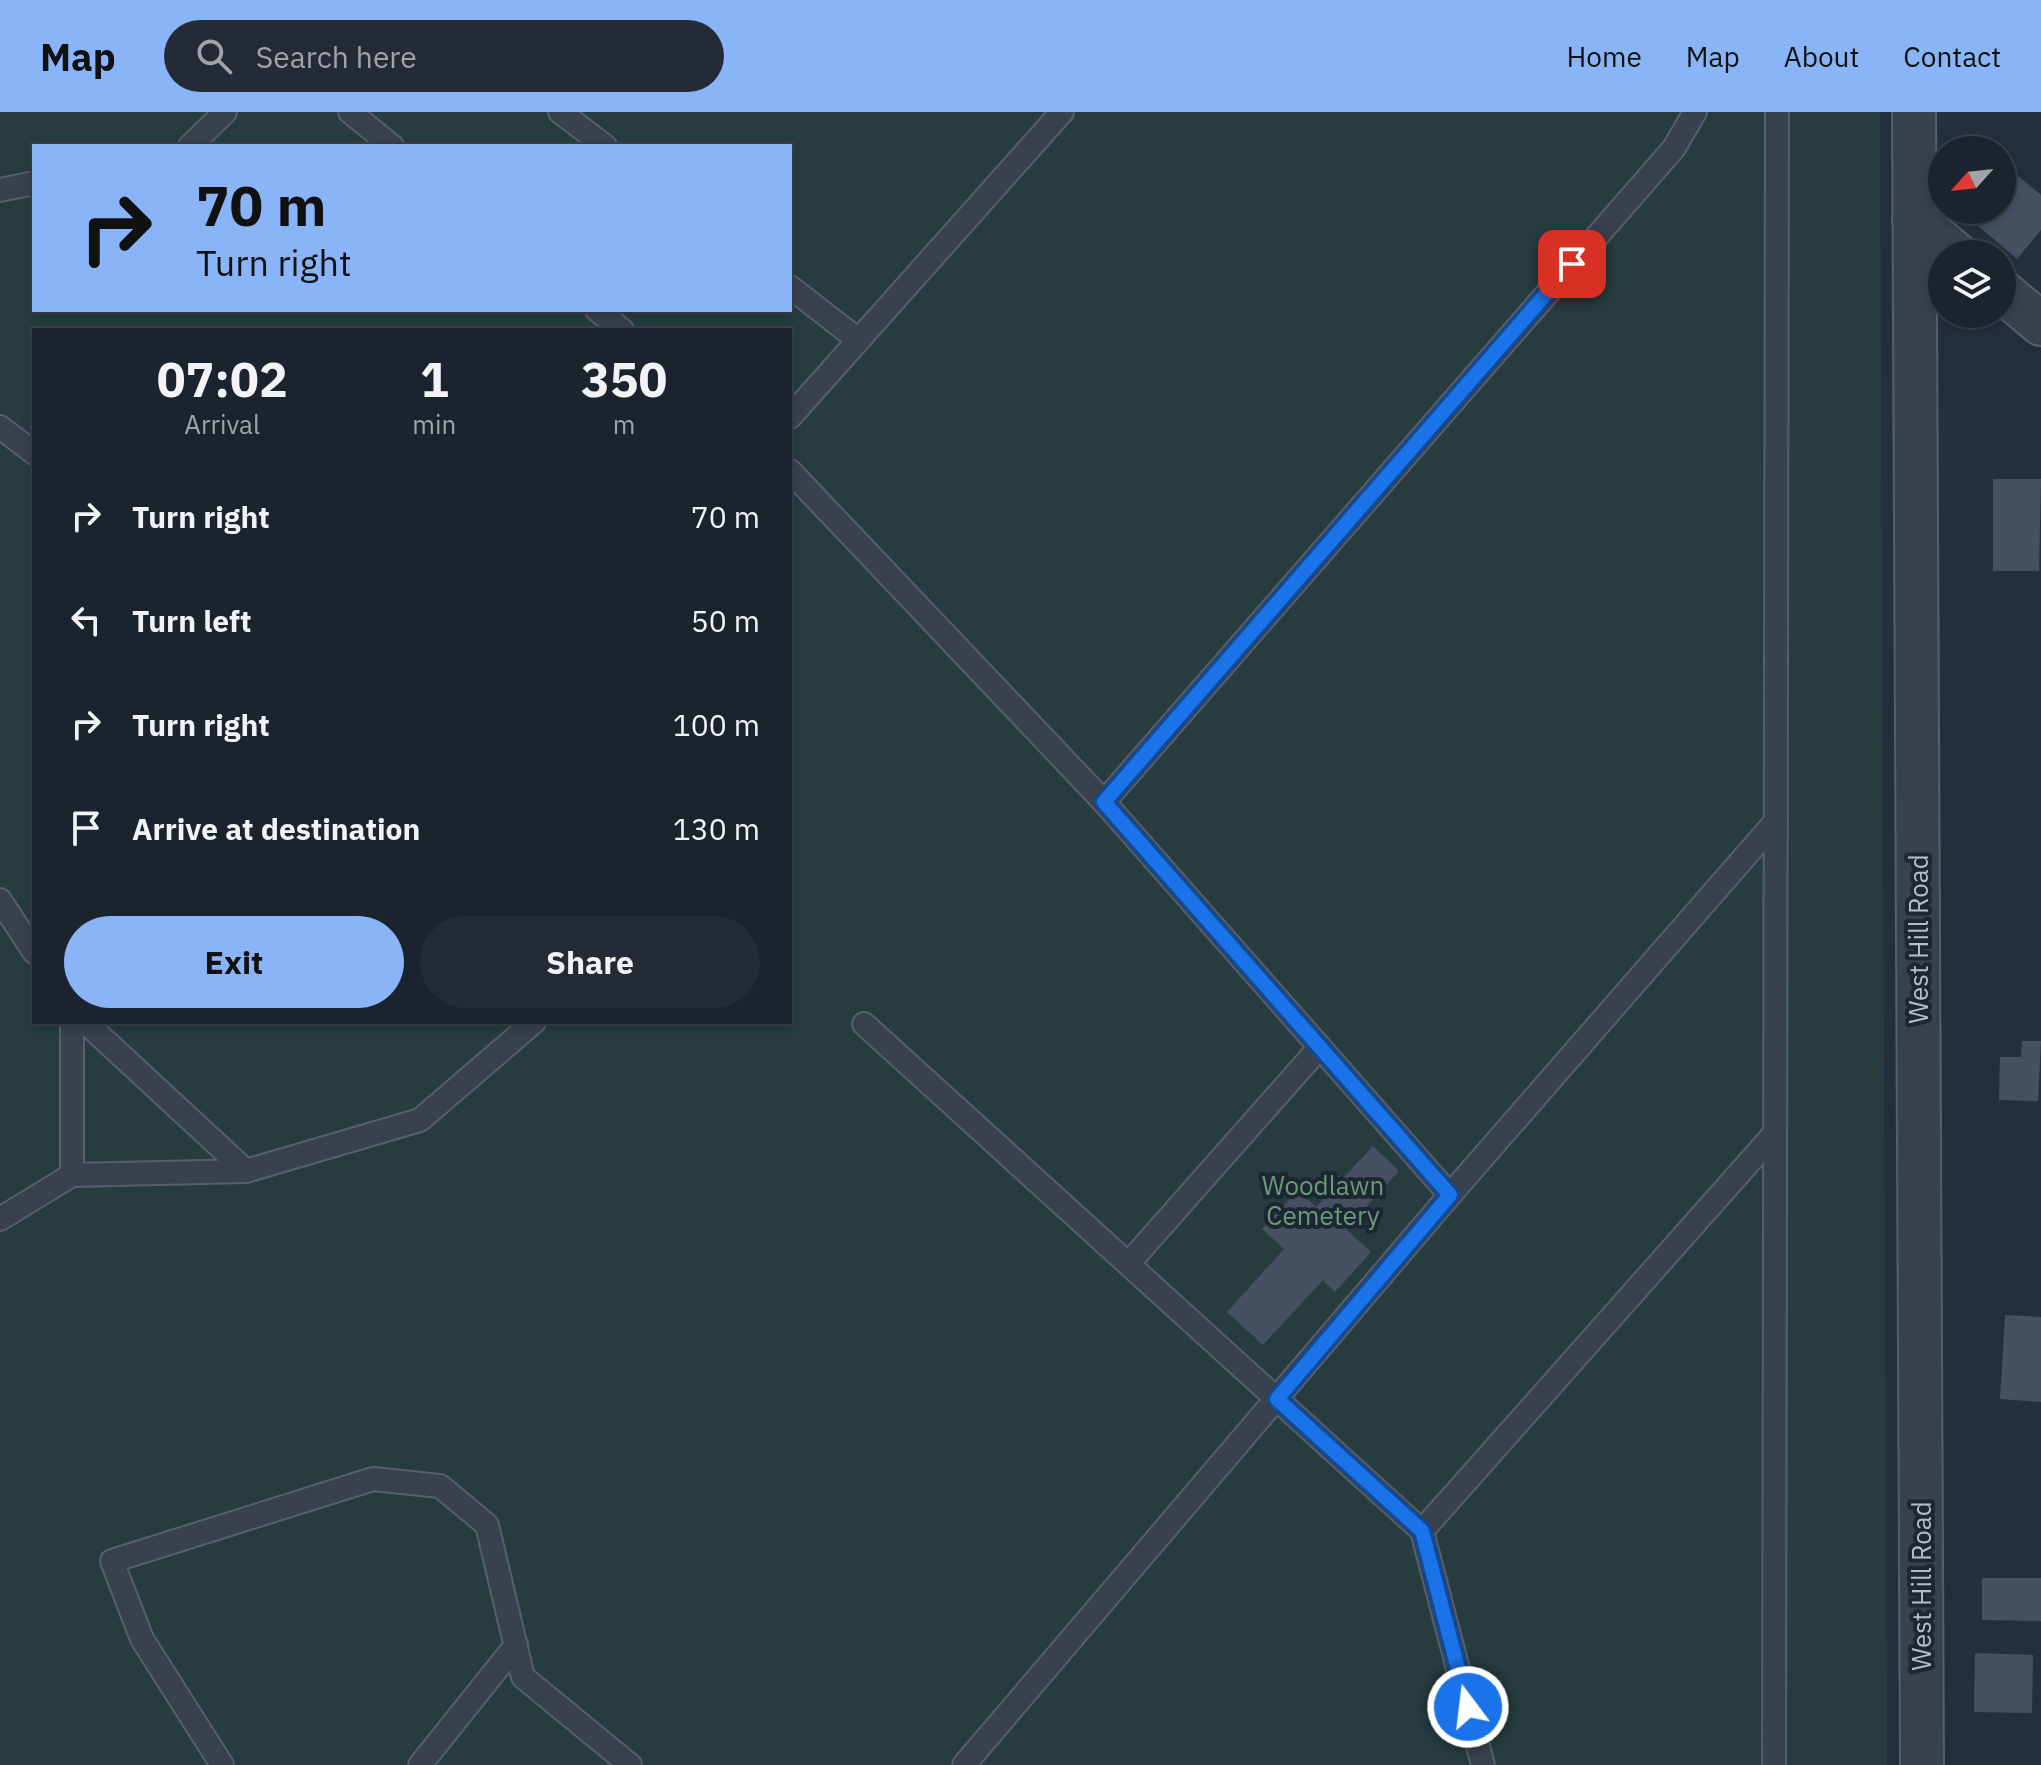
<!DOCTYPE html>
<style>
body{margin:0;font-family:"IBM Plex Sans",sans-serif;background:#242b36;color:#f1f3f6;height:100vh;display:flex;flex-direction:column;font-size:30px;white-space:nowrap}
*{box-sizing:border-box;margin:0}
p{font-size:26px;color:#a0a4aa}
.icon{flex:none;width:44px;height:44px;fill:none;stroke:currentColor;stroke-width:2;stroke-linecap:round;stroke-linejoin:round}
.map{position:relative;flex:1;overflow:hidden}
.side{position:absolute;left:32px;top:216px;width:760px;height:696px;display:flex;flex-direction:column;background:#1b232e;border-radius:0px;box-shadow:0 4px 12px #0003,0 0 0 2px #39404a}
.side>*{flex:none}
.banner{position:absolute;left:32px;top:32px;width:760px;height:168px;border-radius:0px;box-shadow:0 4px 12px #0003,0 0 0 2px #39404a;background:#8ab4f8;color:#111;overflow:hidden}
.needle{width:52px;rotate:243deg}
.fabs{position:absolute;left:1928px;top:24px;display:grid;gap:16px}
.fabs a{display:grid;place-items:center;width:88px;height:88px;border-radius:50%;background:#1b232e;box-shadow:0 4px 12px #0003,0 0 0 2px #39404a;font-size:40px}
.pin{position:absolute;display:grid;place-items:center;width:68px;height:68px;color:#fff;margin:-34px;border-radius:16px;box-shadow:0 4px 12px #0006}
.me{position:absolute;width:88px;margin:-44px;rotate:345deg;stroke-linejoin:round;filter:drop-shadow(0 0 6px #0008)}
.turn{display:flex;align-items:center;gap:28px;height:168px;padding:0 32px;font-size:36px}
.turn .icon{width:104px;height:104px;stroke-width:2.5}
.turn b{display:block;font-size:56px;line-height:68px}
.eta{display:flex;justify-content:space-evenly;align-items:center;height:136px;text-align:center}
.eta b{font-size:48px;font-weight:700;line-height:56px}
.cta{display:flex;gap:16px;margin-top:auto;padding:16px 32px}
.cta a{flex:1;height:92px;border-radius:48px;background:#8ab4f8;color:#111;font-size:32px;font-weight:700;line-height:92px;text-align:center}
.cta a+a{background:#242b36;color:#f1f3f6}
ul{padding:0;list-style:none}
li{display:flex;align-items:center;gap:24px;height:104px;padding:0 32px}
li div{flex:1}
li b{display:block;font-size:30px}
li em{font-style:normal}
header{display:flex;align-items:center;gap:48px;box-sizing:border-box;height:112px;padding:0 40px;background:#8ab4f8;color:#111}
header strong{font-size:38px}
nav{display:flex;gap:44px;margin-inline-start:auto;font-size:28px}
.search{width:560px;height:72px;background:#242b36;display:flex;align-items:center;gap:20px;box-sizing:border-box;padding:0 28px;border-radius:44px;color:#a0a4aa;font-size:30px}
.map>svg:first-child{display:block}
.green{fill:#263c3f;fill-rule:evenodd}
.building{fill:#455162}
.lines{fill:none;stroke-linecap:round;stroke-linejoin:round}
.service-casing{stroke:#565f6c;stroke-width:26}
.minor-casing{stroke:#565f6c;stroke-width:46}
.service{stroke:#38414e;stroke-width:22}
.minor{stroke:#38414e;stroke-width:42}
.route-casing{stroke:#114b97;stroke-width:20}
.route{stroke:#1a73e8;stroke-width:14}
.labels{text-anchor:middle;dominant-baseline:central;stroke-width:8;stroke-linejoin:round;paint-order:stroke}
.street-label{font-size:26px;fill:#b4bcc9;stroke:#1d2633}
.park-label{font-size:26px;fill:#6b9a76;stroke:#1d2633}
</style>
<header>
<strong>Map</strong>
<div class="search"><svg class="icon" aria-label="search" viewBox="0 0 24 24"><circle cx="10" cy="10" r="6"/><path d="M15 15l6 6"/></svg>Search here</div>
<nav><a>Home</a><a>Map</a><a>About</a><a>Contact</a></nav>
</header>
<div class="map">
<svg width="2041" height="1653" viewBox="0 0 2041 1653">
<rect width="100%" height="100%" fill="#242f3e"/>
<path class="green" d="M0,0H1880L1887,1653H0ZM34,34H790V198H34ZM34,218H790V910H34Z"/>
<g class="building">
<polygon points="2010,57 2041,83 2041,118 2017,147 1969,106 1975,98 2002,98 2002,67"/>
<polygon points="1993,367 2041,367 2039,459 1993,459"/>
<polygon points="2022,929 2041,929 2038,989 1999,988 2000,945 2021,945"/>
<polygon points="1373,1034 1399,1059 1346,1117 1371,1140 1335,1180 1323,1168 1263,1233 1227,1200 1284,1137 1262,1117 1298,1078 1316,1095"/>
<polygon points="2005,1203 2041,1205 2041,1290 2000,1287"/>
<polygon points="1982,1466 2041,1466 2041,1509 1982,1508"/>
<polygon points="1975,1541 2033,1543 2032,1601 1974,1600"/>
</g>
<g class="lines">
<defs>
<g id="service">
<polyline points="350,0 392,34"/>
<polyline points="560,0 605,34"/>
<polyline points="190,34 225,0"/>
<polyline points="0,78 34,71"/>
<polyline points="790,175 857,227"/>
<polyline points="597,198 622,218"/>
<polyline points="790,305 1062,0"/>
<polyline points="0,315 34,341"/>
<polyline points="790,359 1104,690"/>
<polyline points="0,788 34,840"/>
<polyline points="85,910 246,1059"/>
<polyline points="864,912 1422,1419 1483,1653"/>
<polyline points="72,1063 246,1059 420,1008 534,910"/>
<polyline points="1450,1083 1776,709"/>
<polyline points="0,1107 72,1063 72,910"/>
<polyline points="1128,1152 1320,935"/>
<polyline points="1422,1419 1775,1021"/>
<polyline points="222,1653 142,1527 112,1449 373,1367 440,1374 487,1413 523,1565 630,1653"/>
<polyline points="420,1653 516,1533"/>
<polyline points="964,1653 1450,1083 1104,690 1674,36 1695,0"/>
<polyline points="1774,1653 1777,0"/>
</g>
<g id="minor">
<polyline points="1914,0 1922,1653"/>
<polyline points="1914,107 1956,142"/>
<polyline points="2002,179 2041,212"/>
</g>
</defs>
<use href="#service" class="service-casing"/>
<use href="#minor" class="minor-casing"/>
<use href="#service" class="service"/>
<use href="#minor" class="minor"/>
</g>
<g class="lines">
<defs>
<polyline id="route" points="1468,1595 1422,1419 1277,1287 1450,1083 1104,690 1572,152"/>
</defs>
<use href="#route" class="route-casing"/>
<use href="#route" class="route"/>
</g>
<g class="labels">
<g class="street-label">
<text transform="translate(1918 827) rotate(-90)">West Hill Road</text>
<text transform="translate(1921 1474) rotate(-90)">West Hill Road</text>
</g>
<g class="park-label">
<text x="1323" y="1073">Woodlawn<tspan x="1323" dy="30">Cemetery</tspan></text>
</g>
</g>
</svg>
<div class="fabs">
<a><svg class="needle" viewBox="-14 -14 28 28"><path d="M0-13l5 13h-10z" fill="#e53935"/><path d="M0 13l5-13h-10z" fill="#a0a4aa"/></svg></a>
<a><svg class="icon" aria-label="layers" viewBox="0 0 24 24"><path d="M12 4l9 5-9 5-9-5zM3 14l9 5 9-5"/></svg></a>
</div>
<div class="pin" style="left:1572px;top:152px;background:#d93025"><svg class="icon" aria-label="arrive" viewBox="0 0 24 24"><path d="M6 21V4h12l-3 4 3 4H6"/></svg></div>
<svg class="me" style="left:1468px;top:1595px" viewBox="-20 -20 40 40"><circle r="17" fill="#1a73e8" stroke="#fff" stroke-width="3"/><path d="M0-11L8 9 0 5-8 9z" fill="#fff"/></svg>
<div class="banner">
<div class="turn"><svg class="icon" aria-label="right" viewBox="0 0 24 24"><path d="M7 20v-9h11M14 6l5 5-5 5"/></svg><div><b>70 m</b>Turn right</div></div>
</div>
<section class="side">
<div class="eta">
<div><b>07:02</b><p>Arrival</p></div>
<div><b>1</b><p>min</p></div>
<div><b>350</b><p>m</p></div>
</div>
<ul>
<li><svg class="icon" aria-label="right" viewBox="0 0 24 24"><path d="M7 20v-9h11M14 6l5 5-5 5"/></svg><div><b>Turn right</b></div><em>70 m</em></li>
<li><svg class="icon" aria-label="left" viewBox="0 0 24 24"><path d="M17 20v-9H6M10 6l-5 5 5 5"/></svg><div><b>Turn left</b></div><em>50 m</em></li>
<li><svg class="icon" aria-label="right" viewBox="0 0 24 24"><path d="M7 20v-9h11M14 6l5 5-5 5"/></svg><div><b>Turn right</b></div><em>100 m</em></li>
<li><svg class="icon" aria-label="arrive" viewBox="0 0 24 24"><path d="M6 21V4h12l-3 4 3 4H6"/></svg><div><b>Arrive at destination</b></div><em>130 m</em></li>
</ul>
<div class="cta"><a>Exit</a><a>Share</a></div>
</section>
</div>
